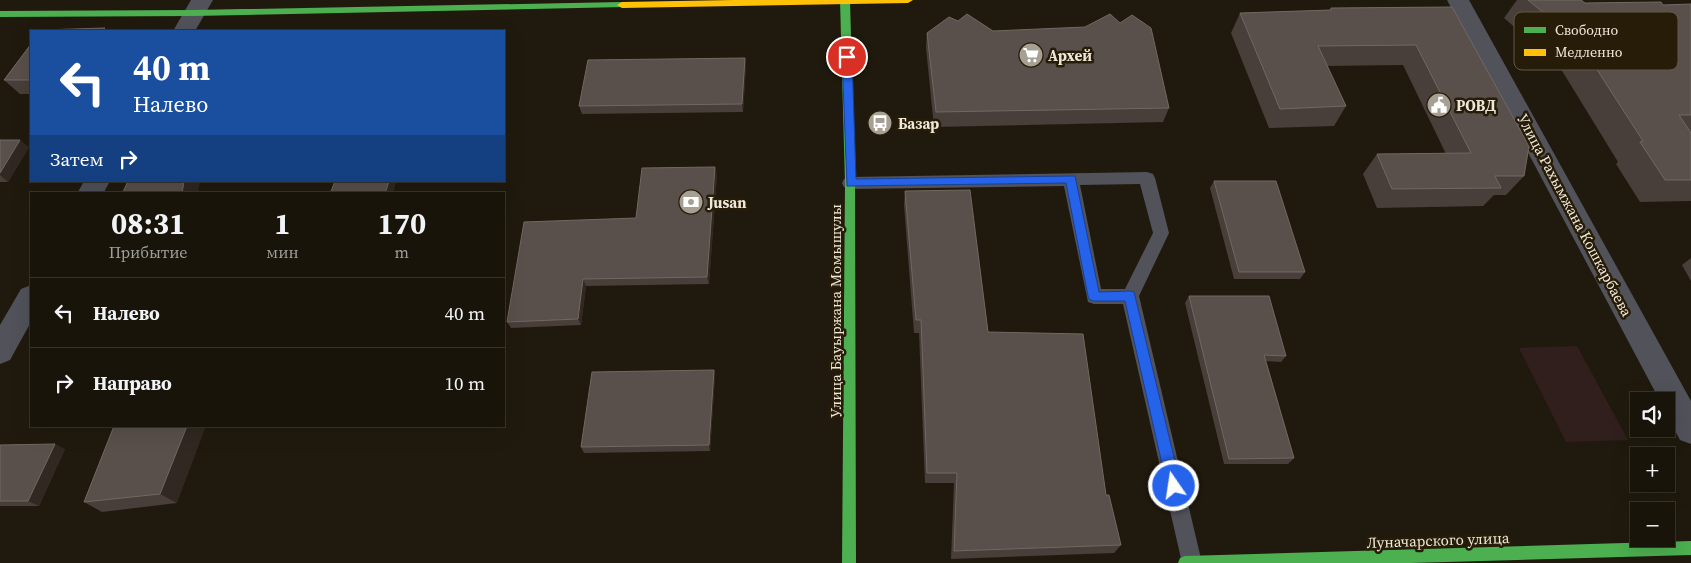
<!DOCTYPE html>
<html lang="ru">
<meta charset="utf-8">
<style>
body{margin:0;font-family:"Source Serif 4",serif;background:#252118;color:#f1f3f6;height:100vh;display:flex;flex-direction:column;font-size:19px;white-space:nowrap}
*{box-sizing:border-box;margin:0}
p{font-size:16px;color:#9f9e9c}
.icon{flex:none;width:28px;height:28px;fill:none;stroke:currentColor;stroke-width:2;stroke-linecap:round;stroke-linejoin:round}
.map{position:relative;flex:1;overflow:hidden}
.sheet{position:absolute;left:30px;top:192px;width:475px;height:235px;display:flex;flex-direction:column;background:#18140a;border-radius:0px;box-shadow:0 5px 20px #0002,0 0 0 1px #36332b}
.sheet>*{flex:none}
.hud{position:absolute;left:30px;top:30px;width:475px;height:152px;border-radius:0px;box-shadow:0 5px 20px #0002,0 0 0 1px #36332b;background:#1a4fa0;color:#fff;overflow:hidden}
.buttons{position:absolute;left:1630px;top:392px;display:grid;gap:10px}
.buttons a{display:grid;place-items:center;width:45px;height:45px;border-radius:0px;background:#18140a;box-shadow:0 5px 20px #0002,0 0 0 1px #36332b;font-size:25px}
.pin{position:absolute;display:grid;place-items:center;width:42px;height:42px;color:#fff;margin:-21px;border:2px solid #fff;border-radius:50%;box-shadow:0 1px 5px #0007}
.me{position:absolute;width:55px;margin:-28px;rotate:347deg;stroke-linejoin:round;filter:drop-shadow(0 0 4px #0008)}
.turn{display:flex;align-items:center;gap:18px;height:105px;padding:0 20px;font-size:22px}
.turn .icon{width:65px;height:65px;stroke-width:2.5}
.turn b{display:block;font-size:35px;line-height:42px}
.then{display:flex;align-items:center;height:48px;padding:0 20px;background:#0003;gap:10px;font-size:19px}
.eta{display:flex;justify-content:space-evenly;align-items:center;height:85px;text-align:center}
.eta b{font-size:30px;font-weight:700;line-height:35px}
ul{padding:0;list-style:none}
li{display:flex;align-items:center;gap:15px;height:70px;padding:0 20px;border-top:1px solid #36332b}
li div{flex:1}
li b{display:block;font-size:19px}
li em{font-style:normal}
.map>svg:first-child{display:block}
.industrial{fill:#301f1c}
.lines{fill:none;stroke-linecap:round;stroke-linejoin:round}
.lane{fill:#51525a;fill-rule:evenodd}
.street{fill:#51525a;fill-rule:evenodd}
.fast{fill:#4caf50;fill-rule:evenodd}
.slow{fill:#ffc107;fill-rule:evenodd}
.wall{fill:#483e3a}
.shaded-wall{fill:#302821}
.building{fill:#59504b;stroke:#716862}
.route{fill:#2563eb;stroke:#184099}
.labels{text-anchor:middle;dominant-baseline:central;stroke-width:5;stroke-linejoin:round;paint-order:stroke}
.poi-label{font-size:15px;font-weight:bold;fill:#eee7da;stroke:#271c07;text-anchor:start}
.street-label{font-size:15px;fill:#eee7da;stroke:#271c07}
.key{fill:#271c07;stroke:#635946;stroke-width:1}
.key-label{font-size:14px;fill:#eee7da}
</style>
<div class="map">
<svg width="1691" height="563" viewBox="0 0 1691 563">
<rect width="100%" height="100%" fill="#201a0e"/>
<polygon class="industrial" points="1577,346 1628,440 1566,442 1519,348"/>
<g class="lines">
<path class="lane" d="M1147,172L1153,174L1155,178L1169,233L1139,296L1202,563H1182L1123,304H1094L1088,302L1064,186L850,189L844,187L842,183L844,179L850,177ZM1140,184L1153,233L1125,289H1101L1080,185Z"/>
<g class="street">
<polygon points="191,0 213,0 195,31 173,31"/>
<polygon points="1447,0 1469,0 1691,401 1691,444 1680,440 1666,414 1666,401 1660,401"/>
<polygon points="84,181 110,181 103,194 77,194"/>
<polygon points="31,285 31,322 10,360 0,364 0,325 21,289"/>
</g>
<g class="fast">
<polygon points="840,0 850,0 855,183 856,563 842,563 845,183"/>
<polygon points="622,2 625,3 625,7 194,16 0,17 0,11 194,10"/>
<polygon points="1691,541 1691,555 1411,563 1178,563 1180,558 1185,556"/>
</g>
<polygon class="slow" points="733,0 913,0 908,3 622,8 617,5 622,2"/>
</g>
<g class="wall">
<polygon points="1517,0 1581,0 1585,3 1663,5 1691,4 1691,201 1640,202 1616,164 1618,162 1545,43 1525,36 1504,18"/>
<polygon points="1452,7 1524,176 1506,195 1494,195 1483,206 1377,208 1363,174 1377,154 1446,154 1403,65 1327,66 1346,106 1334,126 1269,128 1231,33 1240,13 1330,10 1331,8"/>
<polygon points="958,21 993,31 1169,108 1163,122 934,127 926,48 927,33"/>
<polygon points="31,44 31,94 20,94 4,80"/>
<polygon points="745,58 746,66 743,112 582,114 579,106"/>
<polygon points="0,140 29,147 8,182 0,182"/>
<polygon points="717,175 709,284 586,286 581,325 511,328 507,322 636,218"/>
<polygon points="1214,181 1305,272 1300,279 1234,279 1210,188"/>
<polygon points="905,191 988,332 1106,495 1121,545 1114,553 951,559 954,483 925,483 919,333 914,333 904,205"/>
<polygon points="1691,258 1691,281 1682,265"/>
<polygon points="1189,296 1286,356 1281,362 1266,361 1294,458 1288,464 1224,464 1185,303"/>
<polygon points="714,370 715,376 710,451 584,453 581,447"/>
<polygon points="114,426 177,503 102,512 84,502"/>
<polygon points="297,426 336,426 298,427"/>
<polygon points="0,445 65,449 39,506 0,506"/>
</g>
<g class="shaded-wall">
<polygon points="745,58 746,66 743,112 742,104"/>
<polygon points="20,140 29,147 8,182 0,175 0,173"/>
<polygon points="715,167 717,175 709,284 707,277"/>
<polygon points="184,181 200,181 198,194 182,194"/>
<polygon points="389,181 396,181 393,194 385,194"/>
<polygon points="583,279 586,286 581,325 578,319"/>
<polygon points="714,370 715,376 710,451 709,445"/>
<polygon points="187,426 206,426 177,503 160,494"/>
<polygon points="55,444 65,449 39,506 28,501"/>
</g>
<g class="building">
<polygon points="1528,0 1581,0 1585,3 1661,2 1663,5 1691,4 1691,115 1679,115 1691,133 1691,180 1665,180 1640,142 1643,141 1565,20 1544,13"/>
<polygon points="1452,7 1529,146 1524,176 1495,176 1501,188 1392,189 1377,154 1471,153 1416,45 1318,46 1346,106 1280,109 1240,13 1331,10 1331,8"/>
<polygon points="967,14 993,31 1085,27 1110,14 1120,23 1132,15 1151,28 1169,108 936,112 927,33 949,17 958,21"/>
<polygon points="105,28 102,31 41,31 41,30"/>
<polygon points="31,44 31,80 4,80"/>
<polygon points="745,58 742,104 579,106 588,60"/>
<polygon points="0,140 20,140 0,173"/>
<polygon points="715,167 707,277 583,279 578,319 507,322 524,222 636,218 642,168"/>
<polygon points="128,181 184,181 182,194 122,194"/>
<polygon points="335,181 389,181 385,194 330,194"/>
<polygon points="1214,181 1276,181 1305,272 1239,272"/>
<polygon points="970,190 988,332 1083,334 1106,495 1109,495 1121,545 954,551 957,473 927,473 921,320 916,320 905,191"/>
<polygon points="1189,296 1269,296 1286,356 1264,355 1294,458 1229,459"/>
<polygon points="714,370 709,445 581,447 592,372"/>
<polygon points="114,426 187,426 160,494 84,502"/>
<polygon points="55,444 28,501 0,501 0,445"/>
</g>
<polygon class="route" points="847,53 852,57 856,179 1075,176 1099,292 1130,291 1134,292 1135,296 1181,486 1179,491 1174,493 1169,491 1167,486 1125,301 1094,301 1090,300 1088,296 1066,183 847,186 842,57"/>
<defs>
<symbol id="supermarket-disc" viewBox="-11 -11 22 22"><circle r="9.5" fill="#a69f93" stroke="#271c07"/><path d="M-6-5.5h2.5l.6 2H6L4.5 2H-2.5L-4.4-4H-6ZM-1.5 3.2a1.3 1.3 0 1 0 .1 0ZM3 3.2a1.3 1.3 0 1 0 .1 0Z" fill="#fff"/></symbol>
<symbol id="civic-disc" viewBox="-11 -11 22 22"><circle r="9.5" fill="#a69f93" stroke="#271c07"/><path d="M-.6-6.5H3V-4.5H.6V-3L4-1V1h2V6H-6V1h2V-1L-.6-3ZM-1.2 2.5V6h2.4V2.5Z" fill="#fff"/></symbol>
<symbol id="bus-disc" viewBox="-11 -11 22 22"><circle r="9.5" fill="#a69f93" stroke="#271c07"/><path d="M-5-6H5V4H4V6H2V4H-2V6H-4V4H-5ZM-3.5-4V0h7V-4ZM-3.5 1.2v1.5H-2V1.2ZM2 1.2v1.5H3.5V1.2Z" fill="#fff"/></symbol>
<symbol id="bank-disc" viewBox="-11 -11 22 22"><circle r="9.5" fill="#a69f93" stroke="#271c07"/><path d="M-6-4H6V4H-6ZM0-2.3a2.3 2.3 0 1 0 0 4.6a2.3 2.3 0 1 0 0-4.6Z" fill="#fff"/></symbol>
</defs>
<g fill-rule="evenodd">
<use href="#supermarket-disc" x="1017" y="41" width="28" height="28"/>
<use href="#civic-disc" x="1425" y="91" width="28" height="28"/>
<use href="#bus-disc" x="866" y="109" width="28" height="28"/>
<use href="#bank-disc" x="677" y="188" width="28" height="28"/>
</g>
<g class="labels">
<g class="poi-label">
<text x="1048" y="55">Архей</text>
<text x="1456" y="105">РОВД</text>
<text x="898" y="123">Базар</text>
<text x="708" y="202">Jusan</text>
</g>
<g class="street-label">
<text transform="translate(1575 215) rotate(62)">Улица Рахымжана Кошкарбаева</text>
<text transform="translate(835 311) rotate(-90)">Улица Бауыржана Момышулы</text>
<text transform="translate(1438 540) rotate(-2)">Луначарского улица</text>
</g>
</g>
<rect x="1514" y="12" width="164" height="58" rx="8" class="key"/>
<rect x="1524" y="27" width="22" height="6" fill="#4caf50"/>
<rect x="1524" y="49" width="22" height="7" fill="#ffc107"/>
<g class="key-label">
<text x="1555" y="35">Свободно</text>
<text x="1555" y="57">Медленно</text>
</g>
</svg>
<div class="buttons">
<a><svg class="icon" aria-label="sound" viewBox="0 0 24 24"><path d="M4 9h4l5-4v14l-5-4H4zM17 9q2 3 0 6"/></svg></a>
<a>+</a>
<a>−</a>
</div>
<div class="pin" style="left:847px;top:57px;background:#d93025"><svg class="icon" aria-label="arrive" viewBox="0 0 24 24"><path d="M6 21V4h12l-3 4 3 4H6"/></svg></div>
<svg class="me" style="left:1174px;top:486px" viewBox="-20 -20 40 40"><circle r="17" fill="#2563eb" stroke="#fff" stroke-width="3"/><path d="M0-11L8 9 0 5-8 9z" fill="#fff"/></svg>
<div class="hud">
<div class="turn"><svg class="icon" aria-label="left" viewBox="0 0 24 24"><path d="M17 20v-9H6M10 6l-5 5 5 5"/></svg><div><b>40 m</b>Налево</div></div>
<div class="then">Затем<svg class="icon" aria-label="right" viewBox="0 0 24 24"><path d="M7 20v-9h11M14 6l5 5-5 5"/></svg></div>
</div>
<section class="sheet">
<div class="eta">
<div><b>08:31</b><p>Прибытие</p></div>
<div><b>1</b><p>мин</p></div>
<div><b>170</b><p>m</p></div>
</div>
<ul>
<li><svg class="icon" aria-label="left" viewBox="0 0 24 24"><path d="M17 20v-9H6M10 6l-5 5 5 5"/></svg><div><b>Налево</b></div><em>40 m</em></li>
<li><svg class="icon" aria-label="right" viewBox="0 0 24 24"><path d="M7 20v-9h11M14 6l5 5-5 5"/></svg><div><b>Направо</b></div><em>10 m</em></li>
</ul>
</section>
</div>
